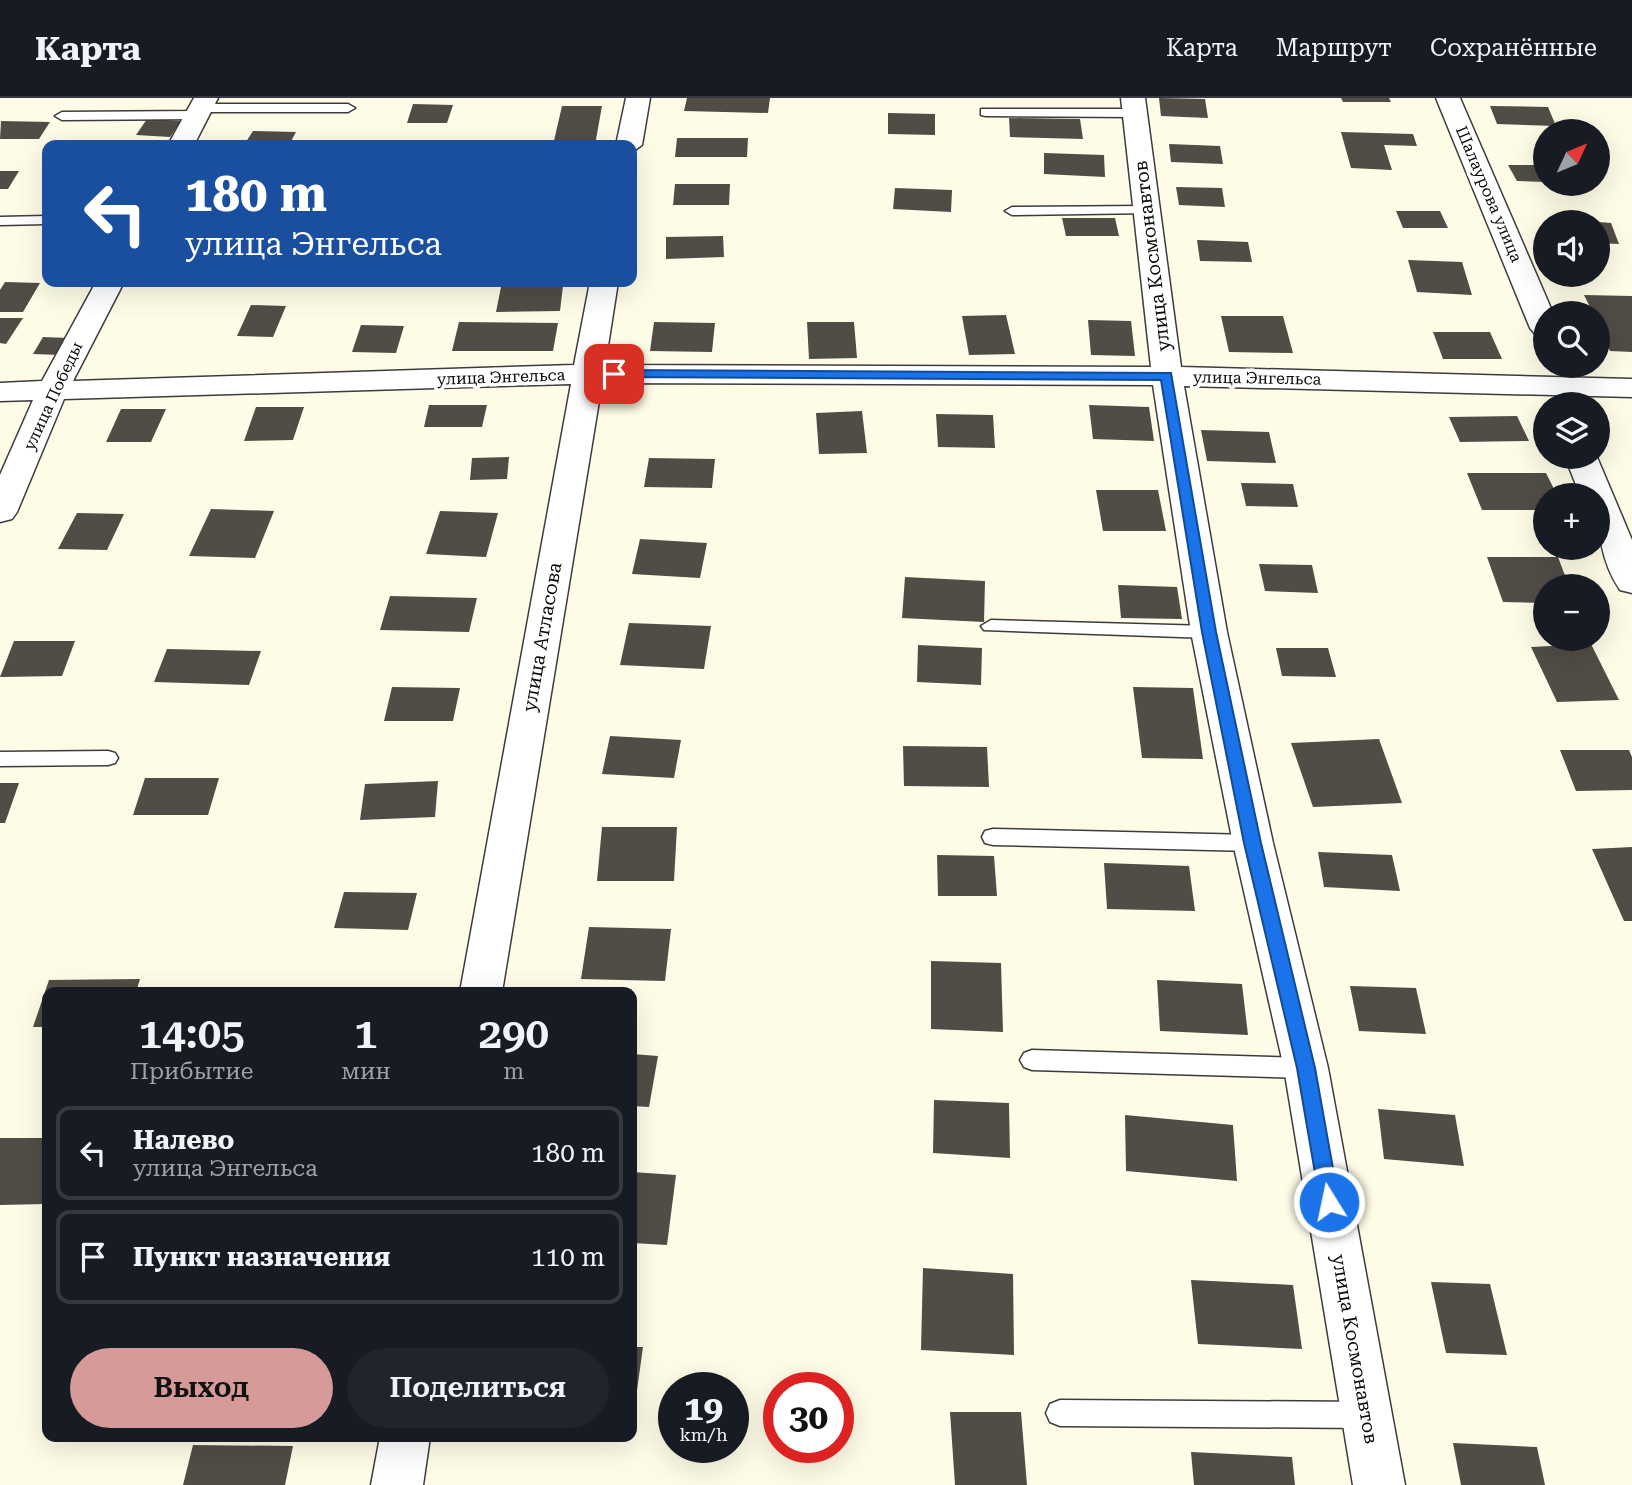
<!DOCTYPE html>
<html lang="ru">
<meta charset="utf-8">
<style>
body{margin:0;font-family:"Roboto Serif",serif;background:#20242c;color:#f1f3f6;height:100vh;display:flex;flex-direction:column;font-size:26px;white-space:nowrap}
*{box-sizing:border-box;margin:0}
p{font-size:23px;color:#9ea1a6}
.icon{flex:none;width:38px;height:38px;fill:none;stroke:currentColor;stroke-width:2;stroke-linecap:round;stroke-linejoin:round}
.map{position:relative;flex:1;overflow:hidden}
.drawer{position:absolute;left:42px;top:889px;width:595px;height:455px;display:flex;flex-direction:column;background:#171b24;border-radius:14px;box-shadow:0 7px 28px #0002}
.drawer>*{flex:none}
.hud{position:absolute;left:42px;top:42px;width:595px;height:147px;border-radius:14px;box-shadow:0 7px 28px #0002;background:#1a4fa0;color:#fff;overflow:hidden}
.needle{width:46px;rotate:46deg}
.controls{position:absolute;left:1533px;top:21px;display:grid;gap:14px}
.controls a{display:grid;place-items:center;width:77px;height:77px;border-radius:50%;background:#171b24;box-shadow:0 7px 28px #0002;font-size:35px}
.speed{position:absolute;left:658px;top:1274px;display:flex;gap:14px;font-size:35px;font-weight:700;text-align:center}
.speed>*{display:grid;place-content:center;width:91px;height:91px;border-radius:50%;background:#171b24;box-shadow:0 7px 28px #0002;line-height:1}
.speed small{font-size:18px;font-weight:400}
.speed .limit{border:10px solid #d22;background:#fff;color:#111}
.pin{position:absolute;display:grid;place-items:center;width:60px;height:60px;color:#fff;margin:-30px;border-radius:14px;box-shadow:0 4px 10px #0006}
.me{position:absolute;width:77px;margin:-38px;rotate:350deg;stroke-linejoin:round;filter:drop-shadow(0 0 5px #0008)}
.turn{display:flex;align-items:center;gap:24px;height:147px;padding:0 28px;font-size:32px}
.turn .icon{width:91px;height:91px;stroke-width:2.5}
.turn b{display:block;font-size:49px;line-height:60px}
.eta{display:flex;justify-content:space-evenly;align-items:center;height:119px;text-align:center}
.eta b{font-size:42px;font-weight:600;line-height:49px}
.action{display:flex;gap:14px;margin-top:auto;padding:14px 28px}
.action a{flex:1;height:80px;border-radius:42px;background:#d69b99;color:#111;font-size:28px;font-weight:600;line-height:80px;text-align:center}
.action a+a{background:#20242c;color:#f1f3f6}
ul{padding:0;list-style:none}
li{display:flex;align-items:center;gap:21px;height:94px;margin:0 14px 10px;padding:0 14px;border:4px solid #363941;border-radius:14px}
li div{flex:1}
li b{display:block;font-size:26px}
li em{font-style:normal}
header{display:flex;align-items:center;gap:42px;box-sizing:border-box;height:98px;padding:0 35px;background:#171b24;border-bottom:2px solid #363941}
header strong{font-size:33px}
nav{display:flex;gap:38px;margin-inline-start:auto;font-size:24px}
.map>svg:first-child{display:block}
.building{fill:#524c46}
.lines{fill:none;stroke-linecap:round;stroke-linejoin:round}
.service-casing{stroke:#3c3c3c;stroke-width:3}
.minor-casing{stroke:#3c3c3c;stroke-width:3}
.service{fill:#fff;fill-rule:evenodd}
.minor{fill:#fff;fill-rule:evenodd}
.route{fill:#1a73e8;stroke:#114b97;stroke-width:2}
.labels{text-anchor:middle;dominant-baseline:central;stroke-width:7;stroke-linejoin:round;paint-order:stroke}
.far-street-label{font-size:16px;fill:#090909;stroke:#fff}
.street-label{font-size:19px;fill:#090909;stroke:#fff}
</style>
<header>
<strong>Карта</strong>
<nav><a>Карта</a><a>Маршрут</a><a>Сохранённые</a></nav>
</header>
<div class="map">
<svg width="1632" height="1387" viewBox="0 0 1632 1387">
<rect width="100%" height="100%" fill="#fefce7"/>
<g class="building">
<polygon points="687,0 770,0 768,15 684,13"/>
<polygon points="1159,0 1205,1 1208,20 1161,18"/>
<polygon points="1341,0 1389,0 1391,4 1343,4"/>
<polygon points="413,6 453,7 447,25 407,25"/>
<polygon points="562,8 602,8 595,47 553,47"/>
<polygon points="1490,8 1548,9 1556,28 1497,26"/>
<polygon points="888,15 935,16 935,37 888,36"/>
<polygon points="1009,20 1080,21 1083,41 1010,39"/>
<polygon points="147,21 181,23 170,39 136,37"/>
<polygon points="1,23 50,24 39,41 0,41"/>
<polygon points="253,33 296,34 289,47 244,47"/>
<polygon points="1341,34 1413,36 1417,48 1384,47 1392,72 1351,70"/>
<polygon points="677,40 748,40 747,59 675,59"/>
<polygon points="1169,46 1220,48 1223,66 1171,64"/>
<polygon points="1044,55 1104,57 1105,79 1044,76"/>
<polygon points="1508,67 1545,67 1545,84 1517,83"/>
<polygon points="0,73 19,73 8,91 0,91"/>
<polygon points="675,86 730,86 729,107 673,107"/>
<polygon points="1176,89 1222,90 1225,109 1179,107"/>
<polygon points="895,90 952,92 951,114 893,111"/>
<polygon points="1396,113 1440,113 1448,130 1403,130"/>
<polygon points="1062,120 1115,120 1119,138 1066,138"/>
<polygon points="1598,124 1611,125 1619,146 1598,145"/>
<polygon points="723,138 724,159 666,161 666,139"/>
<polygon points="1197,142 1248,144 1252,164 1200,163"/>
<polygon points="1408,162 1462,164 1472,197 1417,194"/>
<polygon points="5,184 40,185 23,214 0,214 0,192"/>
<polygon points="563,188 560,213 496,214 501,189"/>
<polygon points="1584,197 1632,198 1632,254 1610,253 1598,226 1598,215 1593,215"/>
<polygon points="251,207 286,208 273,239 237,238"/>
<polygon points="1006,217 1015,256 969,257 962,218"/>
<polygon points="1221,218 1283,218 1293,255 1229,254"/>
<polygon points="0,220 23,220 6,246 0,245"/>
<polygon points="1088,222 1131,223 1135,258 1091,257"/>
<polygon points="459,224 558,225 553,253 452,253"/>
<polygon points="654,224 715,225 712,254 650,253"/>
<polygon points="807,224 854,224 857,260 809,261"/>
<polygon points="361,227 404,228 396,255 352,254"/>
<polygon points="1433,234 1490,234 1502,261 1443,261"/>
<polygon points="43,239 69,240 60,257 33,256"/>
<polygon points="429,307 487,307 482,329 424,329"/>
<polygon points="1089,307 1149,309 1154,343 1093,341"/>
<polygon points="256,309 304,309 293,342 244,343"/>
<polygon points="121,311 166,311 151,344 106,344"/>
<polygon points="862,313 867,355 819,356 816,315"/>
<polygon points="936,316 993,317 995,350 938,349"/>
<polygon points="1517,318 1529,343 1460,344 1449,319"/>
<polygon points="1201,332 1269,334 1276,365 1207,363"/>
<polygon points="509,359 507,381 470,382 472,360"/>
<polygon points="649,360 715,361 712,390 644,389"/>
<polygon points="1467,375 1546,375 1557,397 1545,397 1545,412 1482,412"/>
<polygon points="1241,385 1293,386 1298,409 1246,408"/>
<polygon points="1096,392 1158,392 1166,433 1103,433"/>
<polygon points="211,411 274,413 255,460 189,458"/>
<polygon points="440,413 498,415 486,459 426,456"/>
<polygon points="77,415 124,416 107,452 58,451"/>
<polygon points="640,441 707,445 700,480 632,476"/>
<polygon points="1487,459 1558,459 1569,488 1545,488 1545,505 1503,504"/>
<polygon points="1259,466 1312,467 1318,495 1265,493"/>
<polygon points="905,479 985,483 984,524 902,520"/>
<polygon points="1118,487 1177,489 1182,521 1121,520"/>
<polygon points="390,498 477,500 469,534 380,532"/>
<polygon points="629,525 711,528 704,571 620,567"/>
<polygon points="14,543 75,543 62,578 0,579"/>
<polygon points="1591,546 1619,602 1557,604 1531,549"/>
<polygon points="918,547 982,550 981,587 917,584"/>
<polygon points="1276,550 1328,550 1336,579 1282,578"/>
<polygon points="167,551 261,553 249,587 154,584"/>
<polygon points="392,589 460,590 453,623 384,623"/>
<polygon points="1133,589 1193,590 1203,661 1142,660"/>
<polygon points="610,638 681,642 674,680 602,676"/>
<polygon points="1379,641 1402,705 1313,709 1291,645"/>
<polygon points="903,648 987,649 989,689 904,688"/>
<polygon points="1560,652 1629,652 1632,659 1632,692 1576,693"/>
<polygon points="145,680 219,680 208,717 133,717"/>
<polygon points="438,683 435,719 360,722 365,686"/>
<polygon points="0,685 19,685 5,725 0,725"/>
<polygon points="602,729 677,729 674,783 597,783"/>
<polygon points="1632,749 1632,823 1624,823 1592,751"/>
<polygon points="1318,754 1392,757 1400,793 1324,789"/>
<polygon points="937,757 994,758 997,798 938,798"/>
<polygon points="1104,765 1189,768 1195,813 1107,811"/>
<polygon points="344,794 417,795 408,832 334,830"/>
<polygon points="589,829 671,831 665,883 581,881"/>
<polygon points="931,863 1001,865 1003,934 931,931"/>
<polygon points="140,881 136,894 47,894 47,929 33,929 49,882"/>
<polygon points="1157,882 1242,886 1248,937 1160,933"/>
<polygon points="1350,888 1416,890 1426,936 1359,933"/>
<polygon points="632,956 658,958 649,1009 632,1008"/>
<polygon points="934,1002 1009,1005 1010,1060 933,1055"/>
<polygon points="1378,1011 1455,1017 1464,1068 1384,1061"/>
<polygon points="1125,1017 1233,1027 1237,1083 1126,1073"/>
<polygon points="0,1040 47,1040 45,1106 0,1107"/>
<polygon points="632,1074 676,1077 667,1147 632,1145"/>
<polygon points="923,1170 1013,1176 1014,1257 921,1252"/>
<polygon points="1191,1182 1293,1187 1302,1251 1198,1246"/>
<polygon points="1431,1184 1490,1186 1507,1257 1446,1255"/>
<polygon points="632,1249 643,1249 633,1321 632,1321"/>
<polygon points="950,1314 1021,1314 1027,1387 955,1387"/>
<polygon points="1453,1345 1537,1349 1545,1387 1461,1387"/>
<polygon points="193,1347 293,1348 285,1387 183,1387"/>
<polygon points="1191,1354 1292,1359 1295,1387 1194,1387"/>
</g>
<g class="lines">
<defs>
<g id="service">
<polygon points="201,6 348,6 355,10 348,14 202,14 202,20 197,21 62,22 55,18 62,14 196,13 196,7"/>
<polygon points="981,11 1136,11 1143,15 1136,19 986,18 981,17"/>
<polygon points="1146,108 1153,112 1151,115 1012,117 1005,113 1012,109"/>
<polygon points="47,118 47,126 0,127 0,119"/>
<polygon points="991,522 1209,528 1219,534 1209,540 984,532 981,528"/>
<polygon points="108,653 115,655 118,660 115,665 108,667 0,668 0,654"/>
<polygon points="993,731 1253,737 1261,739 1264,745 1261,751 1253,753 993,747 985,745 982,739 985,733"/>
<polygon points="1032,952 1306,960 1314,963 1318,970 1314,977 1306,980 1032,972 1024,969 1020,962 1024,955"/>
<polygon points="1060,1302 1367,1304 1377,1308 1381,1317 1377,1326 1367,1330 1060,1328 1050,1324 1046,1315 1050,1306"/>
</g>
<g id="minor">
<polygon points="194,0 218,0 194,47 168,47"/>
<polygon points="626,0 650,0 642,47 632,54 632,47 616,47"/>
<polygon points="1121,0 1145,0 1181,269 1632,281 1632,299 1184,288 1227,534 1273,745 1328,970 1405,1387 1353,1387 1284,970 1233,745 1191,534 1153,287 602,285 502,894 460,894 571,286 64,301 17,414 12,421 0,424 0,377 33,302 0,303 0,285 42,283 96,184 124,184 73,283 574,267 590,184 618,184 605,267 1151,269"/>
<polygon points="1436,0 1460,0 1553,215 1545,215 1545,239 1535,236 1530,230"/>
<path d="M1565,359H1597L1632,442V495L1620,492C1600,462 1598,432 1598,397H1580Z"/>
<polygon points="380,1339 430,1339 423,1387 371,1387"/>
</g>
</defs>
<use href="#service" class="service-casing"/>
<use href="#minor" class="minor-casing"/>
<use href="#service" class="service"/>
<use href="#minor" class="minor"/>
</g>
<polygon class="route" points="614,272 1171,275 1216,534 1261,745 1315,970 1339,1104 1336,1110 1323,1110 1320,1104 1297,970 1244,745 1202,534 1161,282 610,279 610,273"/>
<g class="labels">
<g class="far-street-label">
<text transform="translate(1489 96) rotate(67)">Шалаурова улица</text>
<text transform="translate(501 279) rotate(-2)">улица Энгельса</text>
<text transform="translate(1257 280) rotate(1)">улица Энгельса</text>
<text transform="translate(53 298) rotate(-65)">улица Победы</text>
</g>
<g class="street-label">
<text transform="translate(1152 158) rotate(-97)">улица Космонавтов</text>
<text transform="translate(542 539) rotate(-80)">улица Атласова</text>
<text transform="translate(1355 1251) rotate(80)">улица Космонавтов</text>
</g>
</g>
</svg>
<div class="controls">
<a><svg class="needle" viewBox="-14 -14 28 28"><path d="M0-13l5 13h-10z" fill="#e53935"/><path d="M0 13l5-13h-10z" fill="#9ea1a6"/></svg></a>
<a><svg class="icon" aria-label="sound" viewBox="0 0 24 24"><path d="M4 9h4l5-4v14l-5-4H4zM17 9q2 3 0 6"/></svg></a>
<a><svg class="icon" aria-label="search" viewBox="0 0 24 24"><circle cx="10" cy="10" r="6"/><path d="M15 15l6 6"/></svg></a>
<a><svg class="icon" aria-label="layers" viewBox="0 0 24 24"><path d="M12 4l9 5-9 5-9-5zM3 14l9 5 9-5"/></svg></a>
<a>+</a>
<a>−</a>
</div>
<div class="speed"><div>19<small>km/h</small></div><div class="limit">30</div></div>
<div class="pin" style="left:614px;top:276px;background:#d93025"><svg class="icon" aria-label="arrive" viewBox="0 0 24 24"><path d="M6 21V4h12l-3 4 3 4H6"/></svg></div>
<svg class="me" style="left:1329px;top:1104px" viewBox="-20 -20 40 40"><circle r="17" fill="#1a73e8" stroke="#fff" stroke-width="3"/><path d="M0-11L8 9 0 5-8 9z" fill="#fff"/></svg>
<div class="hud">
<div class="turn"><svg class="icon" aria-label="left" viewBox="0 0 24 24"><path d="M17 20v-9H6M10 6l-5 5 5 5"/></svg><div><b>180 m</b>улица Энгельса</div></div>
</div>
<section class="drawer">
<div class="eta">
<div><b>14:05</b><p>Прибытие</p></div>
<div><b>1</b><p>мин</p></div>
<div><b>290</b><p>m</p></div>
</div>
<ul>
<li><svg class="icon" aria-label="left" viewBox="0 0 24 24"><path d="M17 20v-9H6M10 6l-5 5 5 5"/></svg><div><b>Налево</b><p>улица Энгельса</p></div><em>180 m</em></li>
<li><svg class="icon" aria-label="arrive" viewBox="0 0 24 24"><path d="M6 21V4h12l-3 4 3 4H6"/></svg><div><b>Пункт назначения</b></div><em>110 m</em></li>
</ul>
<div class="action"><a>Выход</a><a>Поделиться</a></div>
</section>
</div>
